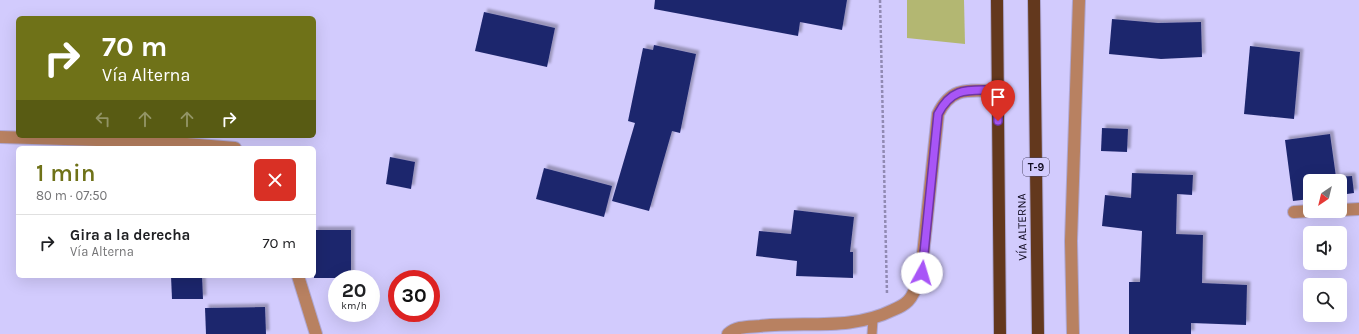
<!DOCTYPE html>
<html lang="es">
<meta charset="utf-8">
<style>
body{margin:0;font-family:Karla,sans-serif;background:#f2f2f2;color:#202124;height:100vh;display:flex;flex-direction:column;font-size:15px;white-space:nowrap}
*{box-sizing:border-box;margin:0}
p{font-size:13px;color:#757577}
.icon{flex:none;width:22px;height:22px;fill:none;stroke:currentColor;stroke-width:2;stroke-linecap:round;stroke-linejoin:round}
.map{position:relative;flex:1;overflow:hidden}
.sheet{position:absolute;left:16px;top:146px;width:300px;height:132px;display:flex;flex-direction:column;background:#fff;border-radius:6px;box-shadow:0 4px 16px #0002}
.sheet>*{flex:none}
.guide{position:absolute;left:16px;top:16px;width:300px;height:122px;border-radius:6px;box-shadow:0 4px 16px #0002;background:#6f7218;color:#fff;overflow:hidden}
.needle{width:26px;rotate:215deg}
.fabs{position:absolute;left:1303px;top:174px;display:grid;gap:8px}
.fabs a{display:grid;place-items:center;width:44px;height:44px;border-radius:6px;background:#fff;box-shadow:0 4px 16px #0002;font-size:20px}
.speed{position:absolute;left:328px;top:270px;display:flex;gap:8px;font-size:20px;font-weight:700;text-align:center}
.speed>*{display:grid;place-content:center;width:52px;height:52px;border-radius:50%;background:#fff;box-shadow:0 4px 16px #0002;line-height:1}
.speed small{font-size:10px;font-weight:400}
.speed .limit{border:6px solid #d22;background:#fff;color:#111}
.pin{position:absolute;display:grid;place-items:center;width:34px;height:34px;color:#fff;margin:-41px -17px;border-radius:50% 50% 50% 0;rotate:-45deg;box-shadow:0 0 4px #0007}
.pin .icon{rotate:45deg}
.me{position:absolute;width:44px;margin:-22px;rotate:6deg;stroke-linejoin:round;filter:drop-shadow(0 0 3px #0008)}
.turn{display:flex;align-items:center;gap:14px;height:84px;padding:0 20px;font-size:18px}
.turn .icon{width:52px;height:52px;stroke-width:2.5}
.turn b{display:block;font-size:28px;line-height:34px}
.lanes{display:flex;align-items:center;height:38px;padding:0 20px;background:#0003;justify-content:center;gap:20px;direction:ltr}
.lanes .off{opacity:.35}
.round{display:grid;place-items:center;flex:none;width:42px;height:42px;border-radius:6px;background:#f2f2f2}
.headline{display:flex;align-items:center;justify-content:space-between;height:68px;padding:0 20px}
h1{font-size:24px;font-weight:600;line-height:30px;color:#6f7218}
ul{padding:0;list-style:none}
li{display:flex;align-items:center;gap:12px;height:56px;padding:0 20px;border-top:1px solid #e0e0e0}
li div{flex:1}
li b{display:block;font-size:15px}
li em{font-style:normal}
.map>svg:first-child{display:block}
.green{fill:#b3b772}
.building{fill:#1e276d;filter:url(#shadow)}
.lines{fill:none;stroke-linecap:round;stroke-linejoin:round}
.lane-casing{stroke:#afa8d5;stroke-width:11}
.street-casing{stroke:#afa8d5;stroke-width:14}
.highway-casing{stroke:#afa8d5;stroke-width:14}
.path{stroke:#918ab3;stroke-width:2.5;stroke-dasharray:3 2;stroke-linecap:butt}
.lane{stroke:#b88161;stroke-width:9}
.street{stroke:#b88161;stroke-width:12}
.highway{stroke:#63381d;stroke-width:12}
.route-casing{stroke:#6d37a1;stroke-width:10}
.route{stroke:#a855f7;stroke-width:7}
.labels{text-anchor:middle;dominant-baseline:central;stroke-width:4;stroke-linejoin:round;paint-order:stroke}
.shield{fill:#d2cbfd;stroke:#484260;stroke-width:1}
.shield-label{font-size:11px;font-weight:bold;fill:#0d081d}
.street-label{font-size:12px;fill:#0d081d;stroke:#d2cbfd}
</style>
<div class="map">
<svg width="1359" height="334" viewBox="0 0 1359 334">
<defs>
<filter id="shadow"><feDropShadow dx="3.5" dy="-3.5" stdDeviation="1" flood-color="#0004"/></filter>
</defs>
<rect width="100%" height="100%" fill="#d2cbfd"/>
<polygon class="green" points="907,0 964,0 965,44 907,38"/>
<g class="building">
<polygon points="655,0 847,0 842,30 800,22 798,36 654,9"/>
<polygon points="484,12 555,28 547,67 475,51"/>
<polygon points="1112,19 1158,23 1201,22 1202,57 1161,59 1109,54"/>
<polygon points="654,45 696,54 680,133 672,131 649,211 612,201 635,123 628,121 643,48 653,50"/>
<polygon points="1250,46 1300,52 1294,119 1244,114"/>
<polygon points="1102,128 1128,129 1127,152 1101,151"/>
<polygon points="1330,134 1336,177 1352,176 1354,193 1340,195 1340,181 1310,181 1310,199 1293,201 1285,140"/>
<polygon points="390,157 415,162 411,189 386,184"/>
<polygon points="544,168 612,186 604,217 536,199"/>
<polygon points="1132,173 1193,175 1192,195 1177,194 1176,234 1203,235 1202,283 1247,285 1246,325 1191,323 1191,334 1129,334 1129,282 1140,282 1142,231 1102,226 1105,195 1131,198"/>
<polygon points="794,210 854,217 850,252 853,252 853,278 796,276 797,261 756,256 759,231 791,234"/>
<rect x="314" y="230" width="37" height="48"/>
<polygon points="171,276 202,276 203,299 172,299"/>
<polygon points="265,307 266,334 206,334 205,308"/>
</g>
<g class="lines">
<defs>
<polyline id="lane" points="872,334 873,319"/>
<g id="street">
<polyline points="0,137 162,142 235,148"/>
<polyline points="1340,210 1359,209"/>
<polyline points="1294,212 1310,211"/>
<polyline points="298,276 316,334"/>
<path d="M728,334C737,326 748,327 760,326C804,321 851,331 893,310C898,308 904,305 908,301C915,294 918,282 921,273L938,114C952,85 970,91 998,91"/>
<polyline points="1073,334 1071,241 1079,0"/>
</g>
<g id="highway">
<polyline points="997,0 1000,334"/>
<polyline points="1034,0 1038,334"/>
</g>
</defs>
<use href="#lane" class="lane-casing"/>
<use href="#street" class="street-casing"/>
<use href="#highway" class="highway-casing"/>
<polyline class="path" points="880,0 887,294"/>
<use href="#lane" class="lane"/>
<use href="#street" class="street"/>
<use href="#highway" class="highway"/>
</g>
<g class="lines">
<defs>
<path id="route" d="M922,273L938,114C953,85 970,91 998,90V121"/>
</defs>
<use href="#route" class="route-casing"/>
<use href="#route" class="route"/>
</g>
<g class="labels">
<rect class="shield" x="1023" y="158" width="26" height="18" rx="3"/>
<g class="shield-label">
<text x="1036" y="167">T-9</text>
</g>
<g class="street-label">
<text transform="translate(1022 227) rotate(-91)">VÍA ALTERNA</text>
</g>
</g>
</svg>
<div class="fabs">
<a><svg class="needle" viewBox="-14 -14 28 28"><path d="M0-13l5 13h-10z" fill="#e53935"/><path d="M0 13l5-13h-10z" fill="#757577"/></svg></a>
<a><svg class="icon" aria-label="sound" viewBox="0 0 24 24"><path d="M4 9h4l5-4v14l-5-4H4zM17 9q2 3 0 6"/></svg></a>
<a><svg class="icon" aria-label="search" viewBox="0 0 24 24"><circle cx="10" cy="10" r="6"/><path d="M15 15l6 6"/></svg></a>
</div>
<div class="speed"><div>20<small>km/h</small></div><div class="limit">30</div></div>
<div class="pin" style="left:998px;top:121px;background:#d93025"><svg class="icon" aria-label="arrive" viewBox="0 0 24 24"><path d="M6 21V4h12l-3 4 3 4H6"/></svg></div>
<svg class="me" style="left:922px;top:273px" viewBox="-20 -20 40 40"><circle r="19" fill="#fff"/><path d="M0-13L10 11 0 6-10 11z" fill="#a855f7"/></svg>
<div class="guide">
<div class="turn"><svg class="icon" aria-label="right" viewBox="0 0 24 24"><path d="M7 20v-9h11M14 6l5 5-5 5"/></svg><div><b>70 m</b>Vía Alterna</div></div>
<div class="lanes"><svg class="icon off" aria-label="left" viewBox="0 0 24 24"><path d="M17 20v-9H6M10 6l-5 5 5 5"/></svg><svg class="icon off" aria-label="ahead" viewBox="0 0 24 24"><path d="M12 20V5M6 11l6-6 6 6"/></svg><svg class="icon off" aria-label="ahead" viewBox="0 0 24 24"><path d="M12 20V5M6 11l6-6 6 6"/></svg><svg class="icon" aria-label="right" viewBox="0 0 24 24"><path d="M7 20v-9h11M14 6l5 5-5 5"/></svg></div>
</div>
<section class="sheet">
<div class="headline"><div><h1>1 min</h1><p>80 m · 07:50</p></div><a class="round" style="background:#d93025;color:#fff"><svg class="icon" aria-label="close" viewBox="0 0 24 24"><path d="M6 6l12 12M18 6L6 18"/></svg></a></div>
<ul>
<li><svg class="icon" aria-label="right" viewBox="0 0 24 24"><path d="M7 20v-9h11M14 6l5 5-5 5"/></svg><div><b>Gira a la derecha</b><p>Vía Alterna</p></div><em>70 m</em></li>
</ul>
</section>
</div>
